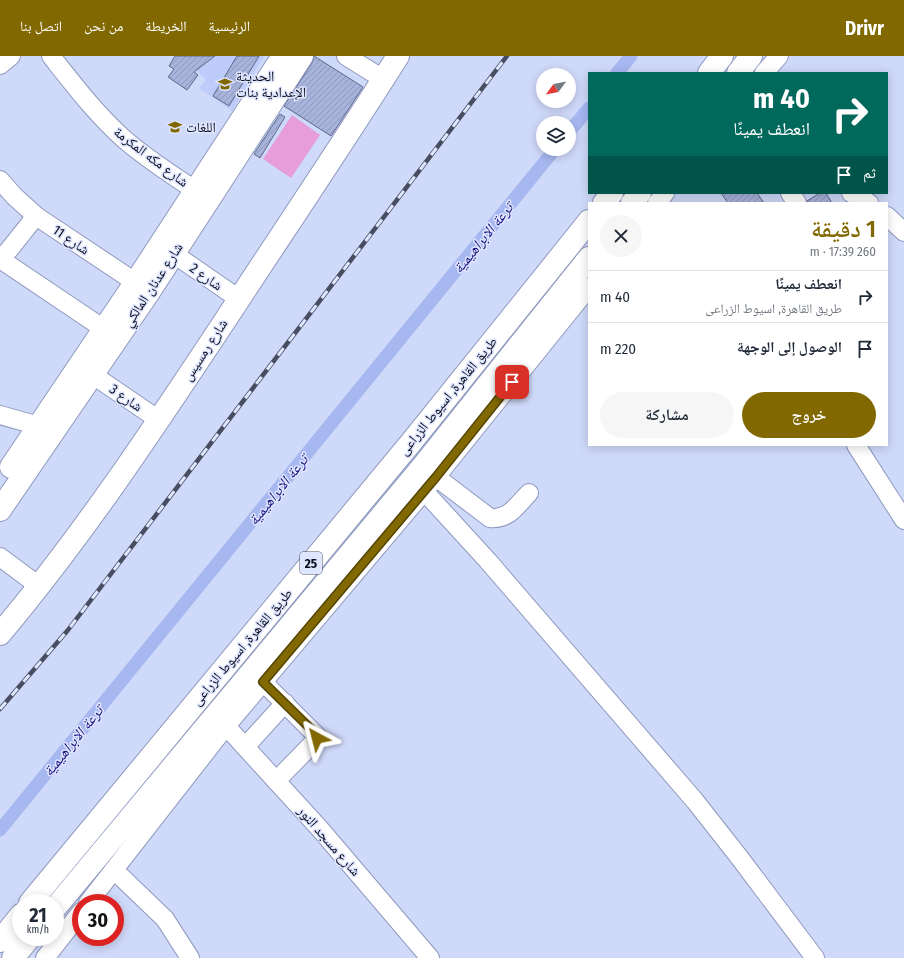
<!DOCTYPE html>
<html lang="ar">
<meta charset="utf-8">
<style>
body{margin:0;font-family:"Fira Sans Condensed","Noto Naskh Arabic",sans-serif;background:#f6f6f7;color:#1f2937;direction:rtl;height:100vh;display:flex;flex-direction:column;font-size:15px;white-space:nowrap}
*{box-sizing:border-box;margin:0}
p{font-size:13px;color:#747a83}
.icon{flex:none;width:22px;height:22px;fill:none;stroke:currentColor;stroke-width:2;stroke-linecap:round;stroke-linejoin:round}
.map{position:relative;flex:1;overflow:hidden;direction:ltr}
.panel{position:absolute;left:588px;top:146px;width:300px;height:244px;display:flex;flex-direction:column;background:#fff;border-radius:0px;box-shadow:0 2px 10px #0003;direction:rtl}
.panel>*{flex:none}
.top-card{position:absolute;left:588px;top:16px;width:300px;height:122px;border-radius:0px;box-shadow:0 2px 10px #0003;direction:rtl;background:#00695c;color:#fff;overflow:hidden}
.needle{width:26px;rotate:238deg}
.tools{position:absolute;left:536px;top:12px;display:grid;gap:8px}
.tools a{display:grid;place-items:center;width:40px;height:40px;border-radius:50%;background:#fff;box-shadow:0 2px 10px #0003;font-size:20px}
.speed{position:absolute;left:12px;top:838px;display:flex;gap:8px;font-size:20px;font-weight:700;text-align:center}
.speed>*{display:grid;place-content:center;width:52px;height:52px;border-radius:50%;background:#fff;box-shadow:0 2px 10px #0003;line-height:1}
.speed small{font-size:10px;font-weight:400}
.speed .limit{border:6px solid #d22;background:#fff;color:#111}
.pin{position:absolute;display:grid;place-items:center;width:34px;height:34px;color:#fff;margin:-17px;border-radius:8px;box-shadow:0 2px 6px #0006}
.me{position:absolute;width:44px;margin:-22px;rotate:322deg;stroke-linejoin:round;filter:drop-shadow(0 0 3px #0008)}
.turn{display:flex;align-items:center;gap:14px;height:84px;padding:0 12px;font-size:18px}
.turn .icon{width:52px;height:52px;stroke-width:2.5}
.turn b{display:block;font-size:28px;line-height:34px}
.then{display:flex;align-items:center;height:38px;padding:0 12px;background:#0003;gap:8px;font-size:15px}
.round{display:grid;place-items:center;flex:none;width:42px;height:42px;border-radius:21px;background:#f6f6f7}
.overview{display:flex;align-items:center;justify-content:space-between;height:68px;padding:0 12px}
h1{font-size:24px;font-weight:600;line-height:30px;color:#816800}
.action{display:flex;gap:8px;margin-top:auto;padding:8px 12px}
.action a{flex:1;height:46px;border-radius:24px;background:#816800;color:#fff;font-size:16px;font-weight:600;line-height:46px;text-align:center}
.action a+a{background:#f6f6f7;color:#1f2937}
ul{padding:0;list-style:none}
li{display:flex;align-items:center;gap:12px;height:52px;padding:0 12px;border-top:1px solid #e0e1e3}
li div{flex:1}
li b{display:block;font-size:15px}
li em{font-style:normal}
header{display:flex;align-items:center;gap:24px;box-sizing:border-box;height:56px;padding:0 20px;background:#816800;color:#fff}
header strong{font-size:19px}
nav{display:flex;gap:22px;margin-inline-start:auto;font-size:14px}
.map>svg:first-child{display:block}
.built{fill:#beccfb}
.grass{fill:#e69dda}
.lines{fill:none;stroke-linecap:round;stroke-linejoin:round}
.canal{stroke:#a7b7f0;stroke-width:13}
.building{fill:url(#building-hatch);stroke:#5f698c}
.minor-casing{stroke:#8e99bf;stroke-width:20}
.major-casing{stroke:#8e99bf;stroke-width:24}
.highway-casing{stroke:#8e99bf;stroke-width:24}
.minor{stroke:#fff;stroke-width:18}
.major{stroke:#fff;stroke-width:22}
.highway{stroke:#fff;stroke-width:22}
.rail-casing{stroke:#484d61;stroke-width:4.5}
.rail{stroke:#dfe6ff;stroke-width:3;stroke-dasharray:9;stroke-linecap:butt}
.route-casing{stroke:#544400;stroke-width:10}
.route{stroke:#816800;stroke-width:7}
.labels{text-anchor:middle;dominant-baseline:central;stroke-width:3;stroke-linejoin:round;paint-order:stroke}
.shield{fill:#dfe6ff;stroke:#494d5f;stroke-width:1}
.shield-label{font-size:13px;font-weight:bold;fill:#090c1a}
.poi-label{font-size:14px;fill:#090c1a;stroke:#dfe6ff;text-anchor:start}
.street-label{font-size:14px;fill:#090c1a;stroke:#dfe6ff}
.water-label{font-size:15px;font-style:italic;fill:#1a1080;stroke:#dfe6ff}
</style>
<header>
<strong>Drivr</strong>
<nav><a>الرئيسية</a><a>الخريطة</a><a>من نحن</a><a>اتصل بنا</a></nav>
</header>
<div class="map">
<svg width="904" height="902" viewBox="0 0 904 902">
<defs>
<pattern id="building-hatch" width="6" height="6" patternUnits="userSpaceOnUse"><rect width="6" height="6" fill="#a8b3db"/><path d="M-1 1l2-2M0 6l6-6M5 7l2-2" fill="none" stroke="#8f99bb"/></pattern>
</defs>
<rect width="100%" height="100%" fill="#cfd9f9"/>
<polygon class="built" points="182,0 264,0 232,55 199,32 206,24"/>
<polygon class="grass" points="292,59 320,79 291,122 263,103"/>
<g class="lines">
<g class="canal">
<polyline points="617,17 631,0"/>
<polyline points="569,76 589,52"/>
<polyline points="0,774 555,93"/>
</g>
</g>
<g class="building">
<polygon points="175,0 215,0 194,16 198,19 187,34 168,21 174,13 169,10"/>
<polygon points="237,0 259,0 229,50 213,40"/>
<polygon points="314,0 363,31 331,80 284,50 312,7"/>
<polygon points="280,58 285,61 260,102 254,98"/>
<polygon points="721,137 757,137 764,147 728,147"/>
<polygon points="820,137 826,137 832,147 807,147 807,145"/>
</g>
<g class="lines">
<defs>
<g id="minor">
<path d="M51,0C74,29 96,58 124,83C149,105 179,123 206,142"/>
<polyline points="346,0 383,23"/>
<polyline points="0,9 11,0"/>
<polyline points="764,17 779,0"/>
<polyline points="0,124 14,140 36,160 147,234"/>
<polyline points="790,137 797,147"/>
<polyline points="851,137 869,147"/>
<polyline points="657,147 665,137"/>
<polyline points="887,160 904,176"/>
<polyline points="174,198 239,243"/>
<polyline points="0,203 104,273"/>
<polyline points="0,203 8,195 36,160"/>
<polyline points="93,319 159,364"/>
<polyline points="0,359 39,370"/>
<polyline points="856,389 904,464"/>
<path d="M436,421L490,462C509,464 517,449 529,437"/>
<polyline points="424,435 488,505 695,745 739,801 815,902"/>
<polyline points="0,501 39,530"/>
<polyline points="263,626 317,680 316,684 276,725"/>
<polyline points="226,670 320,773 430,902"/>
<polyline points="245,691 285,647"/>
<polyline points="114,814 165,863 190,902"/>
<polyline points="88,847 226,670 436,421 589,231"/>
<polyline points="45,902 81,856"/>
</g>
<g id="major">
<polyline points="11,411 135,227 283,0"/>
<polyline points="0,454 149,236 302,0"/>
<path d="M0,578C84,478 156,369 228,260C285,173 343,87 398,0"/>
</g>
<g id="highway">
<polyline points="709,17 722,0"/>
<polyline points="738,17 751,0"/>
<polyline points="604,147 612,137"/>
<polyline points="632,147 640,137"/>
<polyline points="30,847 413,384 589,165"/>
<polyline points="55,852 423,410 589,202"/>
<polyline points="0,885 21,859"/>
<polyline points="13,902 30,881"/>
</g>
</defs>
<use href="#minor" class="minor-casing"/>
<use href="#major" class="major-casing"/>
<use href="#highway" class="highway-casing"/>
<use href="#minor" class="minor"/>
<use href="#major" class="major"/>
<use href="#highway" class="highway"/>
<defs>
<polyline id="rail" points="0,653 68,574 507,0"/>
</defs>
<use href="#rail" class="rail-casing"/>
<use href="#rail" class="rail"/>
</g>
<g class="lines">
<defs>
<polyline id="route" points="317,682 316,678 263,626 436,421 512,326"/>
</defs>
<use href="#route" class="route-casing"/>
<use href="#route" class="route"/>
</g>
<defs>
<symbol id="school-bare" viewBox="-9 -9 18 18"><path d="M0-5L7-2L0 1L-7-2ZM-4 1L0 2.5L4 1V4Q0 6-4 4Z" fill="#816800" stroke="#dfe6ff" stroke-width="2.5" paint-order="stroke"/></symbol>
</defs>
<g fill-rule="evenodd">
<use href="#school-bare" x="215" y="18" width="20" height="20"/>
<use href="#school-bare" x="165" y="61" width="20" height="20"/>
</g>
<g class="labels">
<rect class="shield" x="300" y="496" width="22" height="22" rx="3"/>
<g class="shield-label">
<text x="311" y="507">25</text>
</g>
<g class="poi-label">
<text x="236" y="20">الحديثة<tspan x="236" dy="16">الإعدادية بنات</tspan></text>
<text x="186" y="71">اللغات</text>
</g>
<g class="street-label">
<text transform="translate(151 101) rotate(37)">شارع مكه المكرمة</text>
<text transform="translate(71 184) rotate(34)">شارع 11</text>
<text transform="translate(206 221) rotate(35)">شارع 2</text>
<text transform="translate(153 229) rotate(-57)">شارع عدنان المالكي</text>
<text transform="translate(205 294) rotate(-57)">شارع رمسيس</text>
<text transform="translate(448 340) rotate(-51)">طريق القاهرة, اسيوط الزراعى</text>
<text transform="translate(126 342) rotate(35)">شارع 3</text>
<text transform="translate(242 591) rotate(-50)">طريق القاهرة, اسيوط الزراعى</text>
<text transform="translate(329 785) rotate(49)">شارع مسجد النور</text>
</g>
<g class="water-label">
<text transform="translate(483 182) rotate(-51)">ترعة الابراهيمية</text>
<text transform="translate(278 434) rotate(-51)">ترعة الابراهيمية</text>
<text transform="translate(73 685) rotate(-51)">ترعة الابراهيمية</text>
</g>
</g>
</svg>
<div class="tools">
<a><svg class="needle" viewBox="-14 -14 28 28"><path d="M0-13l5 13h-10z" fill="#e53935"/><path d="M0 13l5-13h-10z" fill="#747a83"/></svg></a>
<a><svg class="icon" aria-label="layers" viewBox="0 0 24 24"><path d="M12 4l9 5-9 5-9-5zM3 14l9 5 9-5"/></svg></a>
</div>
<div class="speed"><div>21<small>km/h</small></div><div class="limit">30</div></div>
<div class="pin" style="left:512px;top:326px;background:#d93025"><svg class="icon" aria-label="arrive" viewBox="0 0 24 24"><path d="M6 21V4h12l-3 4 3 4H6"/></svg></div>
<svg class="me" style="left:317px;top:682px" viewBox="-20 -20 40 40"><path d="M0-17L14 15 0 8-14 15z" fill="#816800" stroke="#fff" stroke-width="4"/></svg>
<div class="top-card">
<div class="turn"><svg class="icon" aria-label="right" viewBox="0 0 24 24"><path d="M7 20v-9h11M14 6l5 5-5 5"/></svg><div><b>40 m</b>انعطف يمينًا</div></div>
<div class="then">ثم<svg class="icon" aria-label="arrive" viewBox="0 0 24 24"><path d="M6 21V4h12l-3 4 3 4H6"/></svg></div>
</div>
<section class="panel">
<div class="overview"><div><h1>1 دقيقة</h1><p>260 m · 17:39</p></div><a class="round"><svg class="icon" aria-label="close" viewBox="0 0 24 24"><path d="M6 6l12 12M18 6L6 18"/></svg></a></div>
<ul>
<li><svg class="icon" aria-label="right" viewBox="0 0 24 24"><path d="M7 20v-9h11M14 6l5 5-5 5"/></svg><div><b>انعطف يمينًا</b><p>طريق القاهرة, اسيوط الزراعى</p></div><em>40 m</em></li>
<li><svg class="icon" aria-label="arrive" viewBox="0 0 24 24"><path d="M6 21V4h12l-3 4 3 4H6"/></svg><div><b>الوصول إلى الوجهة</b></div><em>220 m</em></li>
</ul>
<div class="action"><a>خروج</a><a>مشاركة</a></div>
</section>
</div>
